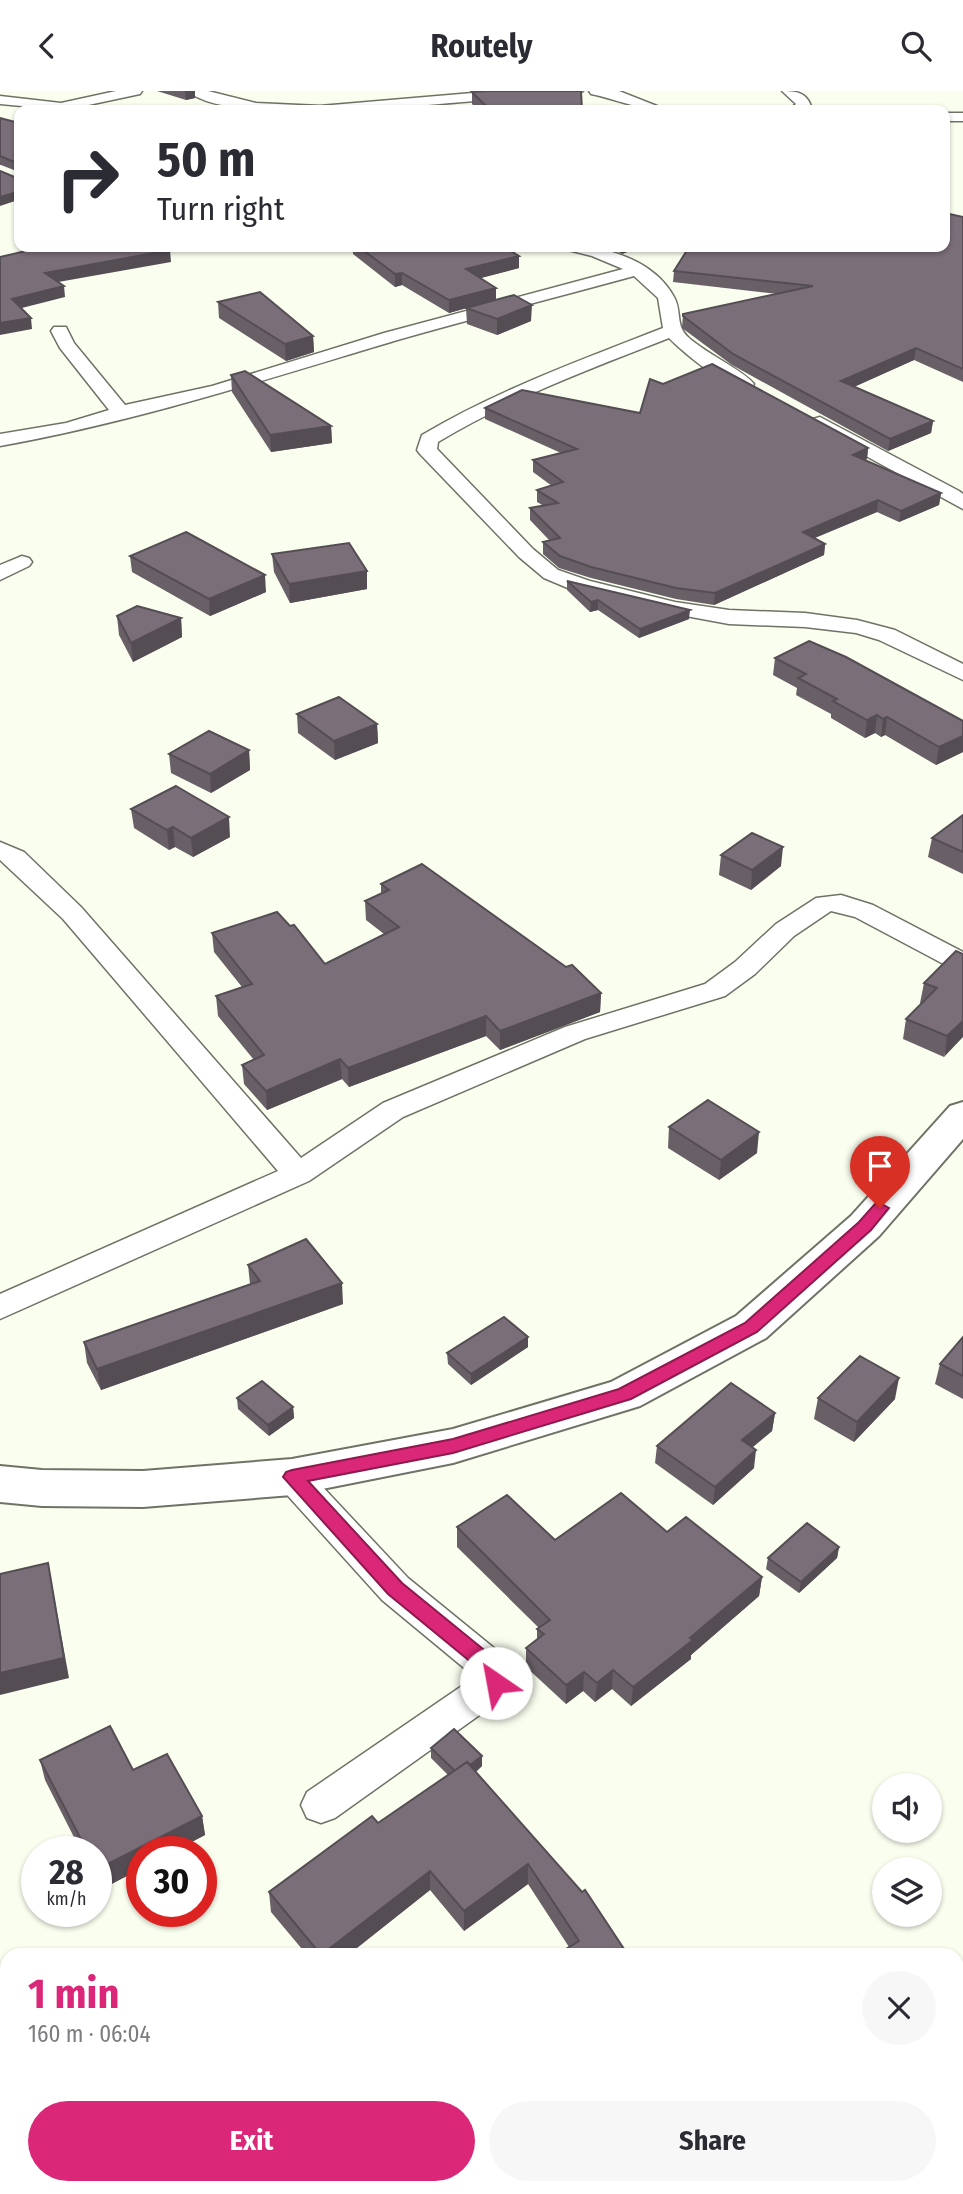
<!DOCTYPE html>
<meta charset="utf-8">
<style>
body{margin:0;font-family:"Fira Sans Condensed",sans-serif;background:#f7f7f7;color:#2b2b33;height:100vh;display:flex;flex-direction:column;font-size:26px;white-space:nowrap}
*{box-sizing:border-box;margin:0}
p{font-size:23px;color:#7c7c81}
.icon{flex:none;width:38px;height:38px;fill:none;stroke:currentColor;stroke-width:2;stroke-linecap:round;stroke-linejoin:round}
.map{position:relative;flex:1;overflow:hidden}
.details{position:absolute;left:0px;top:1857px;width:964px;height:247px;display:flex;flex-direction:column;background:#fff;border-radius:21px 21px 0 0;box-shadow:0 2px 5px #0004}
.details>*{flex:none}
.top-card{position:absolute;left:14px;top:14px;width:936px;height:147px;border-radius:14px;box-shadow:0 2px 5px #0004;background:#fff;color:#2b2b33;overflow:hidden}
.controls{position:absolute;left:872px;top:1682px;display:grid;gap:14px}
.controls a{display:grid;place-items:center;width:70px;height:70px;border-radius:50%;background:#fff;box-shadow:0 2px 5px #0004;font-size:35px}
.speed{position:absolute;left:21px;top:1745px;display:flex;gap:14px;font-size:35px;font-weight:700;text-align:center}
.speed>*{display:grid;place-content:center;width:91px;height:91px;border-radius:50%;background:#fff;box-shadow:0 2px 5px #0004;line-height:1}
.speed small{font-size:18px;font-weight:400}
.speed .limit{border:10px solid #d22;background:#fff;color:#111}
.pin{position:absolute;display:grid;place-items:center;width:60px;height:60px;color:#fff;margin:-72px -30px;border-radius:50% 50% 50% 0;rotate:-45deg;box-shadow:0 0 7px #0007}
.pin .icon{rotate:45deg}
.me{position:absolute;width:77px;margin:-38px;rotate:327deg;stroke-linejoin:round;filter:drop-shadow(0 0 5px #0008)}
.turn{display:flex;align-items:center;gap:24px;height:147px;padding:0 28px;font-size:32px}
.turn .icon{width:91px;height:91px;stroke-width:2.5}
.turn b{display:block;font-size:49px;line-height:60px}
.round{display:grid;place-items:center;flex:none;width:74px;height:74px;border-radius:37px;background:#f7f7f7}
.headline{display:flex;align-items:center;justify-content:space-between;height:119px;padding:0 28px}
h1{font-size:42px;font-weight:700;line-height:52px;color:#db2777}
.action{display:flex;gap:14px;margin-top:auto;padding:14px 28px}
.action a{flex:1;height:80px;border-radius:42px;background:#db2777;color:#fff;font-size:28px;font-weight:700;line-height:80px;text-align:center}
.action a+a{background:#f7f7f7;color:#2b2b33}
header{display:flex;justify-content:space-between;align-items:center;height:91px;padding:0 28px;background:#fff;font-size:32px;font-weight:700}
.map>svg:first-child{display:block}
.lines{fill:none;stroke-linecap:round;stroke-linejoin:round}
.street-casing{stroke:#6e7366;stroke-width:3}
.secondary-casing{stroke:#6e7366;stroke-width:4}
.street{fill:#fff;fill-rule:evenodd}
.secondary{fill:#fff;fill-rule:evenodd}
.wall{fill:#695f67}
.shaded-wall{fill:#554d54}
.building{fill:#7a6e78;stroke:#554d54;stroke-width:2}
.route{fill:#db2777;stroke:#8e194d;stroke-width:2}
</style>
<header><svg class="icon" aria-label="back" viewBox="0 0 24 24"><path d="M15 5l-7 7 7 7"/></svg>Routely<svg class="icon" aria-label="search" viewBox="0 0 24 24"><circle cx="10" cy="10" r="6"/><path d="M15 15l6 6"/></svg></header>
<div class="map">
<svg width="963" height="2103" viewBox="0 0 963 2103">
<rect width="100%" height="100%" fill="#f9feef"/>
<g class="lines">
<defs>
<g id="street">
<polygon points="116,0 142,0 140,3 65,19 0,13 0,5 61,12"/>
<path d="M188,0H208L256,12L320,15L496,0H583L576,4C538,7 501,8 463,11C409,15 226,35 188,0Z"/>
<path d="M589,0H619L667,19C641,20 616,8 591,3Z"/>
<path d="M782,0C795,0 806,1 811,15L806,19H789L796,13Z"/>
<rect x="945" y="22" width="18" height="8"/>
<path d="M566,156C605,154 654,169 674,206C682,220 675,234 688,246C705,262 743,279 754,293L751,297C731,302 684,262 669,247C590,278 511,307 438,351L437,358L533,458L558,479L590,490L675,511L729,519L805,522L857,529L895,539L963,573V589L879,549L856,542L805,536L729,533L675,523L575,500L544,487L519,466L420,363L417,359L422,344C498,299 581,269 663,237L658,207L634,185C554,207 474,227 394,250C264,289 134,331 0,355V343L66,332L109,319L60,257L51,240L54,236H66L74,252L125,314L212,295L384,242L623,178L592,165L568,159Z"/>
<polygon points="820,326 959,400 963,403 963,418 813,336 811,332 813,328"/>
<polygon points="22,465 29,467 32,471 29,475 0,489 0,474"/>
<polygon points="0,751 24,761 81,816 301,1067 383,1012 565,936 705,893 735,871 776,833 816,807 841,804 873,814 963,861 963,880 953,878 855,826 831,820 794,845 755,883 725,905 585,948 403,1026 309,1090 0,1228 0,1203 278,1080 63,828 0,769"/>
<polygon points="292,1372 304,1376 408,1487 505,1566 515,1592 509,1603 335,1727 321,1732 307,1727 301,1714 307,1701 475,1586 382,1509 280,1396 275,1386 280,1376"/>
</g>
<polygon id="secondary" points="963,1011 963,1048 879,1145 766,1247 640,1315 453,1372 292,1404 143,1416 42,1415 0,1411 0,1375 42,1379 143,1380 292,1368 453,1338 611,1291 736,1225 851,1125 950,1015"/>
</defs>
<use href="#street" class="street-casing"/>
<use href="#secondary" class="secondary-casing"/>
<use href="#street" class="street"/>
<use href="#secondary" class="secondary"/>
</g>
<g class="wall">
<polygon points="157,0 195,0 195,7 186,9"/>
<polygon points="472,1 582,19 478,19 472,13"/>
<polygon points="0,27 19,32 19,81 1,74 0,74"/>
<polygon points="963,126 963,291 914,269 854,296 933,330 931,342 888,360 732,274 682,237 683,223 778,203 673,191 674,180 945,156"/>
<polygon points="353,156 504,156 519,165 519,177 480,187 496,209 531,230 497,244 467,233 466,217 449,222 402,194 395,196 353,163"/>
<polygon points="609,156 640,156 622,163"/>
<polygon points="218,211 313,245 314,261 286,270 219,227"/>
<polygon points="231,284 331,335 332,352 271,361 232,301"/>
<polygon points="663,293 868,357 867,368 865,369 941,402 939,414 899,431 877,421 815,447 825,453 824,464 714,514 676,508 591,487 559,477 543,463 543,451 550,450 530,429 530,417 544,415 537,411 537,399 552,395 533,381 533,369 561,362 485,328 485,317 640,322"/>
<polygon points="272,463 367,480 367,498 290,512 274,481"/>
<polygon points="130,465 266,501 210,525 132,481"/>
<polygon points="567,490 689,528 639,547 598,519 590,521 567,499"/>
<polygon points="117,525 181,527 182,546 133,571 119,544"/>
<polygon points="775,567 963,630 963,661 936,674 885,644 881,646 875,642 865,647 831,627 831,623 796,604 797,597 773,584"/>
<polygon points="297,623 377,633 378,652 335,669 298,642"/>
<polygon points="249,659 250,679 211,702 171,682 169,663"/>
<polygon points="131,718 230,746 193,766 175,756 169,759 134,737"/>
<polygon points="963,724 963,783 928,766 932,747"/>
<polygon points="721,764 781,775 751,799 719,784"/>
<polygon points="381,793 601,902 600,921 500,959 486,945 349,996 342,988 267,1019 244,993 242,974 254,969 218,925 216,905 242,896 214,861 212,842 290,835 325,873 384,843 366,829 365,810 381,803"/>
<polygon points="963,863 944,966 903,948 906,928 922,912 920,912 924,892"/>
<polygon points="669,1036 757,1062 719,1089 668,1057"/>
<polygon points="248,1174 343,1213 101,1299 87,1272 84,1251 250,1193"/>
<polygon points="528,1246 528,1256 471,1294 448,1273 447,1262"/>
<polygon points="963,1246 963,1308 935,1293 940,1273"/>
<polygon points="237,1307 293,1316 294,1327 269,1345 238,1318"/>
<polygon points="818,1307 895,1308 854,1351 814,1328"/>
<polygon points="775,1322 772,1340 752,1356 754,1377 713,1414 655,1372 657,1355"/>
<polygon points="457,1436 555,1449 667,1441 762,1486 759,1505 691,1564 691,1568 631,1615 612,1598 595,1611 583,1600 566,1613 526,1576 526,1557 537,1549 537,1538 539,1537 457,1456"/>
<polygon points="839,1456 837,1467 799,1502 766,1478 768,1467"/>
<polygon points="431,1657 482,1675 476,1681 628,1864 569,1856 528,1793 464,1840 430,1799 348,1864 307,1864 271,1821 269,1801 378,1732 448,1684 431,1667"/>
<polygon points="40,1669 133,1679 202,1725 205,1744 100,1799 96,1790 96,1760 81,1760 45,1689"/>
</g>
<g class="shaded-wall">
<polygon points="185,0 195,0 195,7 186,9"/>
<polygon points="17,101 18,109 0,115 0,106"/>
<polygon points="622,156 640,156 622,163"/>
<polygon points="170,159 171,171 47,193 45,182"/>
<polygon points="519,165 519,177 466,191 466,178"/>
<polygon points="402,182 402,194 395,196 395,183"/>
<polygon points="64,195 65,206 14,219 12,208"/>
<polygon points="496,197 496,209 449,222 449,209"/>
<polygon points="532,214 531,230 497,244 497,228"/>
<polygon points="31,227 32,238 0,244 0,232"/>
<polygon points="313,245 314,261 286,270 285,253"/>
<polygon points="916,257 914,269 840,302 841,290"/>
<polygon points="933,330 931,342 888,360 890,348"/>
<polygon points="331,335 332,352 271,361 270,344"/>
<polygon points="868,357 867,368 851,375 853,364"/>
<polygon points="941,402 939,414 899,431 901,420"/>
<polygon points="878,409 877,421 802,452 803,441"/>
<polygon points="825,453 824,464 714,514 715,502"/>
<polygon points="367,480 367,498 290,512 289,493"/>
<polygon points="265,484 266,501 210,525 209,508"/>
<polygon points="598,509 598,519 590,521 591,511"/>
<polygon points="690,519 689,528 639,547 640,538"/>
<polygon points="181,527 182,546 133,571 131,552"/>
<polygon points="877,624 875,642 865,647 867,629"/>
<polygon points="887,626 885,644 881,646 883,628"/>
<polygon points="377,633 378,652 335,669 334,650"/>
<polygon points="963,645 963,661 936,674 939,656"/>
<polygon points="249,659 250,679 211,702 210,683"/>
<polygon points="229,726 230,746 193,766 191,747"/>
<polygon points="173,736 175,756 169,759 167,739"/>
<polygon points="783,756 781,775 751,799 752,779"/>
<polygon points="601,902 600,921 500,959 500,940"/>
<polygon points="486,925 486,945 349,996 348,977"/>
<polygon points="963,930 963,946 944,966 947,945"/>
<polygon points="340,968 342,988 267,1019 266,1000"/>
<polygon points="759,1041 757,1062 719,1089 721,1069"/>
<polygon points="342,1192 343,1213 101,1299 97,1278"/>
<polygon points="528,1246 528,1256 471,1294 471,1283"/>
<polygon points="899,1287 895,1308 854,1351 857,1331"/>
<polygon points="293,1316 294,1327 269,1345 268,1334"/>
<polygon points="775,1322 772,1340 740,1367 742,1349"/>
<polygon points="756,1359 754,1377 713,1414 715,1396"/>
<polygon points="839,1456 837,1467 799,1502 801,1491"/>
<polygon points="48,1472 69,1587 0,1604 0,1582"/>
<polygon points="762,1486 759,1505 691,1564 691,1568 631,1615 633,1596"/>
<polygon points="613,1579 612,1598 595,1611 597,1592"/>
<polygon points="584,1581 583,1600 566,1613 566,1594"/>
<polygon points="482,1665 482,1675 459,1694 459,1684"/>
<polygon points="202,1725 205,1744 174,1760 142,1760 142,1777 100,1799 96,1779"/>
<polygon points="528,1773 528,1793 464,1840 464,1820"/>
<polygon points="430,1780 430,1799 348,1864 321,1864"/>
</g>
<g class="building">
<polygon points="489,0 581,0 582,19 490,19 472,1"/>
<polygon points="438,16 442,19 409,19"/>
<polygon points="0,27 19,32 19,73 0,65"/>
<polygon points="0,80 17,87 19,85 19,101 17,101 0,106"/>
<polygon points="945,122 963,126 963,278 916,257 841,290 933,330 890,348 733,263 683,225 683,223 813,195 674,180 689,156 945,156"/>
<polygon points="43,156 162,156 170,159 45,182 64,195 12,208 31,227 0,232 0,166"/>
<polygon points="359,156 504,156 519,165 466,178 496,197 449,209 402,182 395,183"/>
<polygon points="260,201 313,245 285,253 218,211"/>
<polygon points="514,204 532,214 497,228 466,217"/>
<polygon points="712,273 868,357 853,364 941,402 901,420 878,409 803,441 825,453 715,502 676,497 591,476 560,465 543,451 560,447 530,417 558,412 537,399 563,391 533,369 577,358 485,317 522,299 640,322 650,288 663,293"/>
<polygon points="245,280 331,335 270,344 231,284"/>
<polygon points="186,441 265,484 209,508 130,465"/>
<polygon points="349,452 367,480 289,493 272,463"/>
<polygon points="567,490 690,519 640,538 598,509 591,511"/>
<polygon points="137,515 181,527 131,552 117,525"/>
<polygon points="809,550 846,566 963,630 963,645 939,656 887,626 883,628 877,624 867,629 833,610 837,608 798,587 806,583 775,567"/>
<polygon points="339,606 377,633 334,650 297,623"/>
<polygon points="209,640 249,659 210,683 169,663"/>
<polygon points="176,695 229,726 191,747 173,736 167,739 131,718"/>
<polygon points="963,724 963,761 932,747"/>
<polygon points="752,742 783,756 752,779 721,764"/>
<polygon points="422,773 566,876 572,874 601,902 500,940 486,925 348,977 340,968 266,1000 242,974 264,964 216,905 252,893 212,842 277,821 290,835 294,834 325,873 399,836 365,810 389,799 381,793"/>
<polygon points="956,860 963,863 963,930 947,945 906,928 937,897 924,892"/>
<polygon points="708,1009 759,1041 721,1069 669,1036"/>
<polygon points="306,1148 342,1192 97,1278 84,1251 260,1190 248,1174"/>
<polygon points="504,1226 528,1246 471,1283 447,1262"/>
<polygon points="963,1246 963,1285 940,1273"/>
<polygon points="860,1265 899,1287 857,1331 818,1307"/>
<polygon points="262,1290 293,1316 268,1334 237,1307"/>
<polygon points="731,1292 775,1322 742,1349 756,1359 715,1396 657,1355"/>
<polygon points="621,1402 667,1441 686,1426 762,1486 690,1547 693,1549 633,1596 613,1579 597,1592 584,1581 566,1594 526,1557 544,1543 537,1538 550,1529 457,1436 507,1404 555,1449"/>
<polygon points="807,1432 839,1456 801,1491 768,1467"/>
<polygon points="48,1472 64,1567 0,1582 0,1483"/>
<polygon points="110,1635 133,1679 167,1663 202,1725 96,1779 96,1760 87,1760 40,1669"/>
<polygon points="454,1638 482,1665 470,1674 467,1671 455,1680 431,1657"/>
<polygon points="467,1671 582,1801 585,1799 628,1864 556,1864 579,1850 528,1773 464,1820 430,1780 321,1864 269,1801 372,1725 378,1732"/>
<polygon points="703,2096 798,2096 807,2103 698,2103"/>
</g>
<polygon class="route" points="880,1112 889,1117 871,1139 757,1241 631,1308 453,1362 308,1390 402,1492 499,1571 506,1592 503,1598 496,1601 488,1598 483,1581 388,1503 283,1386 286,1381 292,1379 453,1348 619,1298 745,1232 859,1131 875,1113"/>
</svg>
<div class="controls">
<a><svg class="icon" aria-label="sound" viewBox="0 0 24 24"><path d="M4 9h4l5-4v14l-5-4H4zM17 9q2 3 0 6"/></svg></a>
<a><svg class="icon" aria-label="layers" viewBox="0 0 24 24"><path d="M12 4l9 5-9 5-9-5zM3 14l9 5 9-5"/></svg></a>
</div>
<div class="speed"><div>28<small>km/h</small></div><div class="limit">30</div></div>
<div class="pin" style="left:880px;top:1117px;background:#d93025"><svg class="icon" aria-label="arrive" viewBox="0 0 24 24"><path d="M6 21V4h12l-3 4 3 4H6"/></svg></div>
<svg class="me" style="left:496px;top:1592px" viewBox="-20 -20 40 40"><circle r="19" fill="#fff"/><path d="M0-13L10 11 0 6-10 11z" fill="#db2777"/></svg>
<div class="top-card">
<div class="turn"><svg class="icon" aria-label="right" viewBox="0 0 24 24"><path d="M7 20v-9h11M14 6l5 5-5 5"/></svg><div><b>50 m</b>Turn right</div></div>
</div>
<section class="details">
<div class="headline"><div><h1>1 min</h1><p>160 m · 06:04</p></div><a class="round"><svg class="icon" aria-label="close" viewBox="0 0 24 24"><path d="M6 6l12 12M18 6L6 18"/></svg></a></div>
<div class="action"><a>Exit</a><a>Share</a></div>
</section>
</div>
